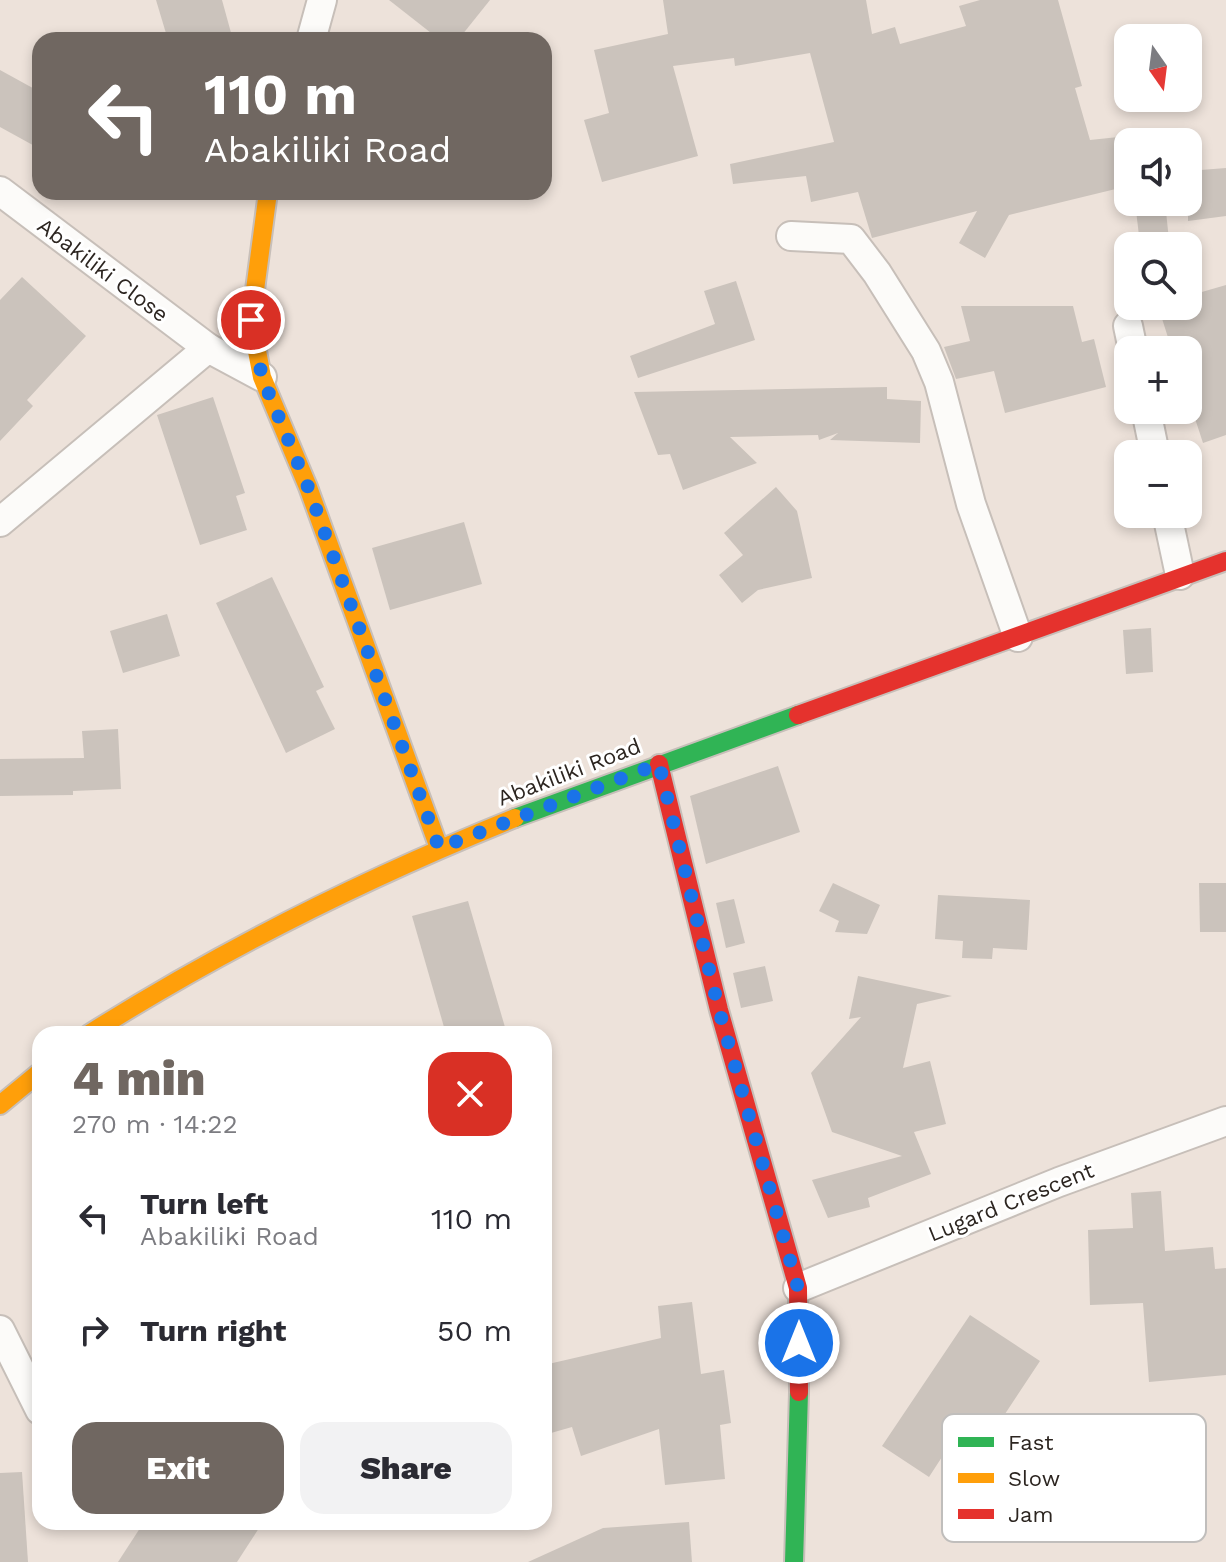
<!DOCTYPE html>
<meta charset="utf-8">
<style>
body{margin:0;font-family:"Work Sans",sans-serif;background:#f2f2f3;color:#2b2b33;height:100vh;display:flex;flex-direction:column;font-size:30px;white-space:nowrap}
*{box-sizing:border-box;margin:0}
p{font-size:26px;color:#7c7c81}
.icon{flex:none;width:44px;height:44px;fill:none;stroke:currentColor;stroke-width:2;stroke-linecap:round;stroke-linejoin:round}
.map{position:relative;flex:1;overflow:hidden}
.sheet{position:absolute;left:32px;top:1026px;width:520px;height:504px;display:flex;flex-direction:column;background:#fff;border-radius:24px;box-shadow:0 4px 12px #0003}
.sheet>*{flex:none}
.banner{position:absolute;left:32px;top:32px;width:520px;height:168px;border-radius:24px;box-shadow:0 4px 12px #0003;background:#706761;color:#fff;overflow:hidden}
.needle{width:52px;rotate:166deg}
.buttons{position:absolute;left:1114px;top:24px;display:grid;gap:16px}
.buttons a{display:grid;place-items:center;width:88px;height:88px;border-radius:16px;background:#fff;box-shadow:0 4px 12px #0003;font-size:40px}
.pin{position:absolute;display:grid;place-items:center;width:68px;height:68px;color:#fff;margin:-34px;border:4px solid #fff;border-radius:50%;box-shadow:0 2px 8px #0007}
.me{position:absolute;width:88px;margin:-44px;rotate:0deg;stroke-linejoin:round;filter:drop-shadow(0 0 6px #0008)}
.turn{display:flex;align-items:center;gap:28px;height:168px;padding:0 40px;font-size:36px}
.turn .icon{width:104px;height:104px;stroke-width:2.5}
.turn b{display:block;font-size:56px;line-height:68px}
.round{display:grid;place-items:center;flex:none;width:84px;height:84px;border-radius:24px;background:#f2f2f3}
.overview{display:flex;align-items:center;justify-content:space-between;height:136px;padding:0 40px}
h1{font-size:48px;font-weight:800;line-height:60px;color:#706761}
.cta{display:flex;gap:16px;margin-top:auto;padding:16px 40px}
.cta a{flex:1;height:92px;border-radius:24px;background:#706761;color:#fff;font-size:32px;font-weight:800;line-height:92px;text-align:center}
.cta a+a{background:#f2f2f3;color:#2b2b33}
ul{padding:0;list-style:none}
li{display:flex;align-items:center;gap:24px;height:112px;padding:0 40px}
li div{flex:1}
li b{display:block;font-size:30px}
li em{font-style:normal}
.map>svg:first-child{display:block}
.building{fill:#cbc3bc}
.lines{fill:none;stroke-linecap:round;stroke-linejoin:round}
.street-casing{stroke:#c7bfb9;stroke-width:32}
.fast-casing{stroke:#c7bfb9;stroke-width:22}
.slow-casing{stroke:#c7bfb9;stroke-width:22}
.jam-casing{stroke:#c7bfb9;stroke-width:22}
.street{stroke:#fcfbf9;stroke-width:28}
.fast{stroke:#30b455;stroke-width:18}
.slow{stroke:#ff9f0a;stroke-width:18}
.jam{stroke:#e5322d;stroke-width:18}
.route{stroke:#1a73e8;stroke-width:14;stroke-dasharray:0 25.2}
.labels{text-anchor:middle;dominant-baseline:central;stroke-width:6;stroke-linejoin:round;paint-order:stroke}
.street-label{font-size:22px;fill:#2c2520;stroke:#fff}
.key{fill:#fff;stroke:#c0bebc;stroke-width:2}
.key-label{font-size:22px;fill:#2c2520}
</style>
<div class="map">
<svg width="1226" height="1562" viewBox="0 0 1226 1562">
<rect width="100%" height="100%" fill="#ede2da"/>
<g class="building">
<polygon points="156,0 222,0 233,40 168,40"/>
<polygon points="389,0 490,0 458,40 440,40"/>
<polygon points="663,0 866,0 872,34 895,27 900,44 966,26 959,6 980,0 1058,0 1082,86 1075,88 1090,140 1128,136 1128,186 1009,215 985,258 959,243 977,211 872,238 858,192 811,202 806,176 733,184 730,164 834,142 810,53 735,66 734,58 673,66 698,156 602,182 584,120 609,113 594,50 668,34"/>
<polygon points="0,70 40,92 40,149 0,127"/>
<polygon points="1226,168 1226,216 1188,221 1188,171"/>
<polygon points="1135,202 1165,202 1169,240 1140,244"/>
<polygon points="22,277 86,336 27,400 33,406 0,441 0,300"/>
<polygon points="736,281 755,340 638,378 630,356 715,324 704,291"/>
<polygon points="1226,285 1226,435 1203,443 1188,397 1188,350 1172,350 1158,306 1188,306 1188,296"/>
<polygon points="961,306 1073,306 1082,342 1094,339 1106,387 1005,413 994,371 956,379 944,347 970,341"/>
<polygon points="887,387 887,399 921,401 920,443 830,440 838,433 819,440 818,435 730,437 757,463 683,490 670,454 658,455 634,392"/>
<polygon points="213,397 245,493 236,496 247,530 200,545 157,415"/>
<polygon points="776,487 797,511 812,578 758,590 742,603 719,575 743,555 724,533"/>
<polygon points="464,522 482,584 390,610 372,548"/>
<polygon points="272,577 324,687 316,691 335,729 286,753 216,603"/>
<polygon points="167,614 180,656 123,673 110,631"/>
<polygon points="1151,628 1153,672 1126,674 1123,630"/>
<polygon points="118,729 121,789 73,791 73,795 0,796 0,759 84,758 82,731"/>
<polygon points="778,766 800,832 706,864 690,796"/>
<polygon points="833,883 880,905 867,934 835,932 839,921 819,911"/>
<polygon points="1199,883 1226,883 1226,932 1200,932"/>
<polygon points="938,895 1030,900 1027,950 993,948 992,959 962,958 963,941 935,939"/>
<polygon points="734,899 745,943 726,948 716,903"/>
<polygon points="468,901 507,1034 446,1034 412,916"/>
<polygon points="765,966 773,1001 741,1008 733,973"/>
<polygon points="858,976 952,996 917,1004 903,1068 930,1061 946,1124 914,1132 931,1174 868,1198 870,1207 828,1218 812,1180 902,1156 832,1132 811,1073 861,1017 849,1019"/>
<polygon points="1161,1191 1165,1251 1213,1247 1215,1269 1226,1268 1226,1375 1149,1382 1143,1303 1090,1305 1088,1230 1133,1228 1131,1193"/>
<polygon points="692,1302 701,1374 724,1370 731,1423 720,1425 725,1479 665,1485 659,1429 581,1456 572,1427 544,1435 544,1365 661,1338 658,1306"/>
<polygon points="970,1315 1040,1361 1001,1420 1046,1450 1021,1485 953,1440 929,1477 882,1446"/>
<polygon points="22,1472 28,1562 0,1562 0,1473"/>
<polygon points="144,1522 263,1522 237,1562 118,1562"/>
<polygon points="689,1522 692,1562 528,1562 603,1528"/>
</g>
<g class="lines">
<defs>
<g id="street">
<polyline points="311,40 322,0"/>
<polyline points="0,191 208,348"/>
<polyline points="791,236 851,239 877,273 926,351 939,382 971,504 1018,637"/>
<polyline points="1128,326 1133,350"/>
<polyline points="1146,410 1155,454"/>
<polyline points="1167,514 1180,575"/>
<polyline points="0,522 208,348 262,377"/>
<polyline points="798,1288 1059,1182 1226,1121"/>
<polyline points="0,1330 40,1410"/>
</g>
<g id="fast">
<polyline points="515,818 798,715"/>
<polyline points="794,1562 799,1392"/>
</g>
<g id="slow">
<polyline points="268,192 251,320 262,377 308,487 439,848"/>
<path d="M89,1034C225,948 366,878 515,818"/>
<polyline points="0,1105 40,1072"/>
</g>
<g id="jam">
<polyline points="798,715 1226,561"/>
<polyline points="659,764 719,1010 798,1288 799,1392"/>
</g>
</defs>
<use href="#street" class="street-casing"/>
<use href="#fast" class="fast-casing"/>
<use href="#slow" class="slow-casing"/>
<use href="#jam" class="jam-casing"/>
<use href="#street" class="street"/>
<use href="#fast" class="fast"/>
<use href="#slow" class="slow"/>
<use href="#jam" class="jam"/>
</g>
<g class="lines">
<polyline class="route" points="251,320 262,377 308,487 439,848 659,764 719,1010 798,1288 799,1343"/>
</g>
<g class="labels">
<g class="street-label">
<text transform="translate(103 270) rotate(37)">Abakiliki Close</text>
<text transform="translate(569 772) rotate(-21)">Abakiliki Road</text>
<text transform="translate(1011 1202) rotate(-22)">Lugard Crescent</text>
</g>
</g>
<rect x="942" y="1414" width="264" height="128" rx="12" class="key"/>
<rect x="958" y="1437" width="36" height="10" fill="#30b455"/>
<rect x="958" y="1473" width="36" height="10" fill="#ff9f0a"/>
<rect x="958" y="1509" width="36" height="10" fill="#e5322d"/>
<g class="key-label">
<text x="1008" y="1450">Fast</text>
<text x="1008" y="1486">Slow</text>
<text x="1008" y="1522">Jam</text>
</g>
</svg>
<div class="buttons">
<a><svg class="needle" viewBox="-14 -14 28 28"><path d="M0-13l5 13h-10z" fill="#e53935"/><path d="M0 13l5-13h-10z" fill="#7c7c81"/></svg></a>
<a><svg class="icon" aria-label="sound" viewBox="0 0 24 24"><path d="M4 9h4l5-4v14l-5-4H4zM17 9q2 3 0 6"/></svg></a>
<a><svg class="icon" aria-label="search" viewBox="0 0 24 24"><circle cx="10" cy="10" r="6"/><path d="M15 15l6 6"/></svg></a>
<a>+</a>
<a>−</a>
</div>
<div class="pin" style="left:251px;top:320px;background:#d93025"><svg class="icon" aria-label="arrive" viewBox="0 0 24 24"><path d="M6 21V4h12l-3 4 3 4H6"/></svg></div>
<svg class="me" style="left:799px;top:1343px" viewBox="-20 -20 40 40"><circle r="17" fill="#1a73e8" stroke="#fff" stroke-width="3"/><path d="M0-11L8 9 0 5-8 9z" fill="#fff"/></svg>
<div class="banner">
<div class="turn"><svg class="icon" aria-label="left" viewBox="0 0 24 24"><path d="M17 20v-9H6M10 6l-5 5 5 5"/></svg><div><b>110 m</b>Abakiliki Road</div></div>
</div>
<section class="sheet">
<div class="overview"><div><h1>4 min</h1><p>270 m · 14:22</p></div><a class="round" style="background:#d93025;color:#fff"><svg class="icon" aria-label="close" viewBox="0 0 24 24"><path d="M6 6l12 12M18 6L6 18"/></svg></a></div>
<ul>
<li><svg class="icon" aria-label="left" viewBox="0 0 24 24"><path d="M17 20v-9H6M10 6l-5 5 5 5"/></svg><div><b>Turn left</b><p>Abakiliki Road</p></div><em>110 m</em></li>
<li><svg class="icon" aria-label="right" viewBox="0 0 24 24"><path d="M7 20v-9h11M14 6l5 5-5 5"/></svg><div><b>Turn right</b></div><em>50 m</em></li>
</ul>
<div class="cta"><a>Exit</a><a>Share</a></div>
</section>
</div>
